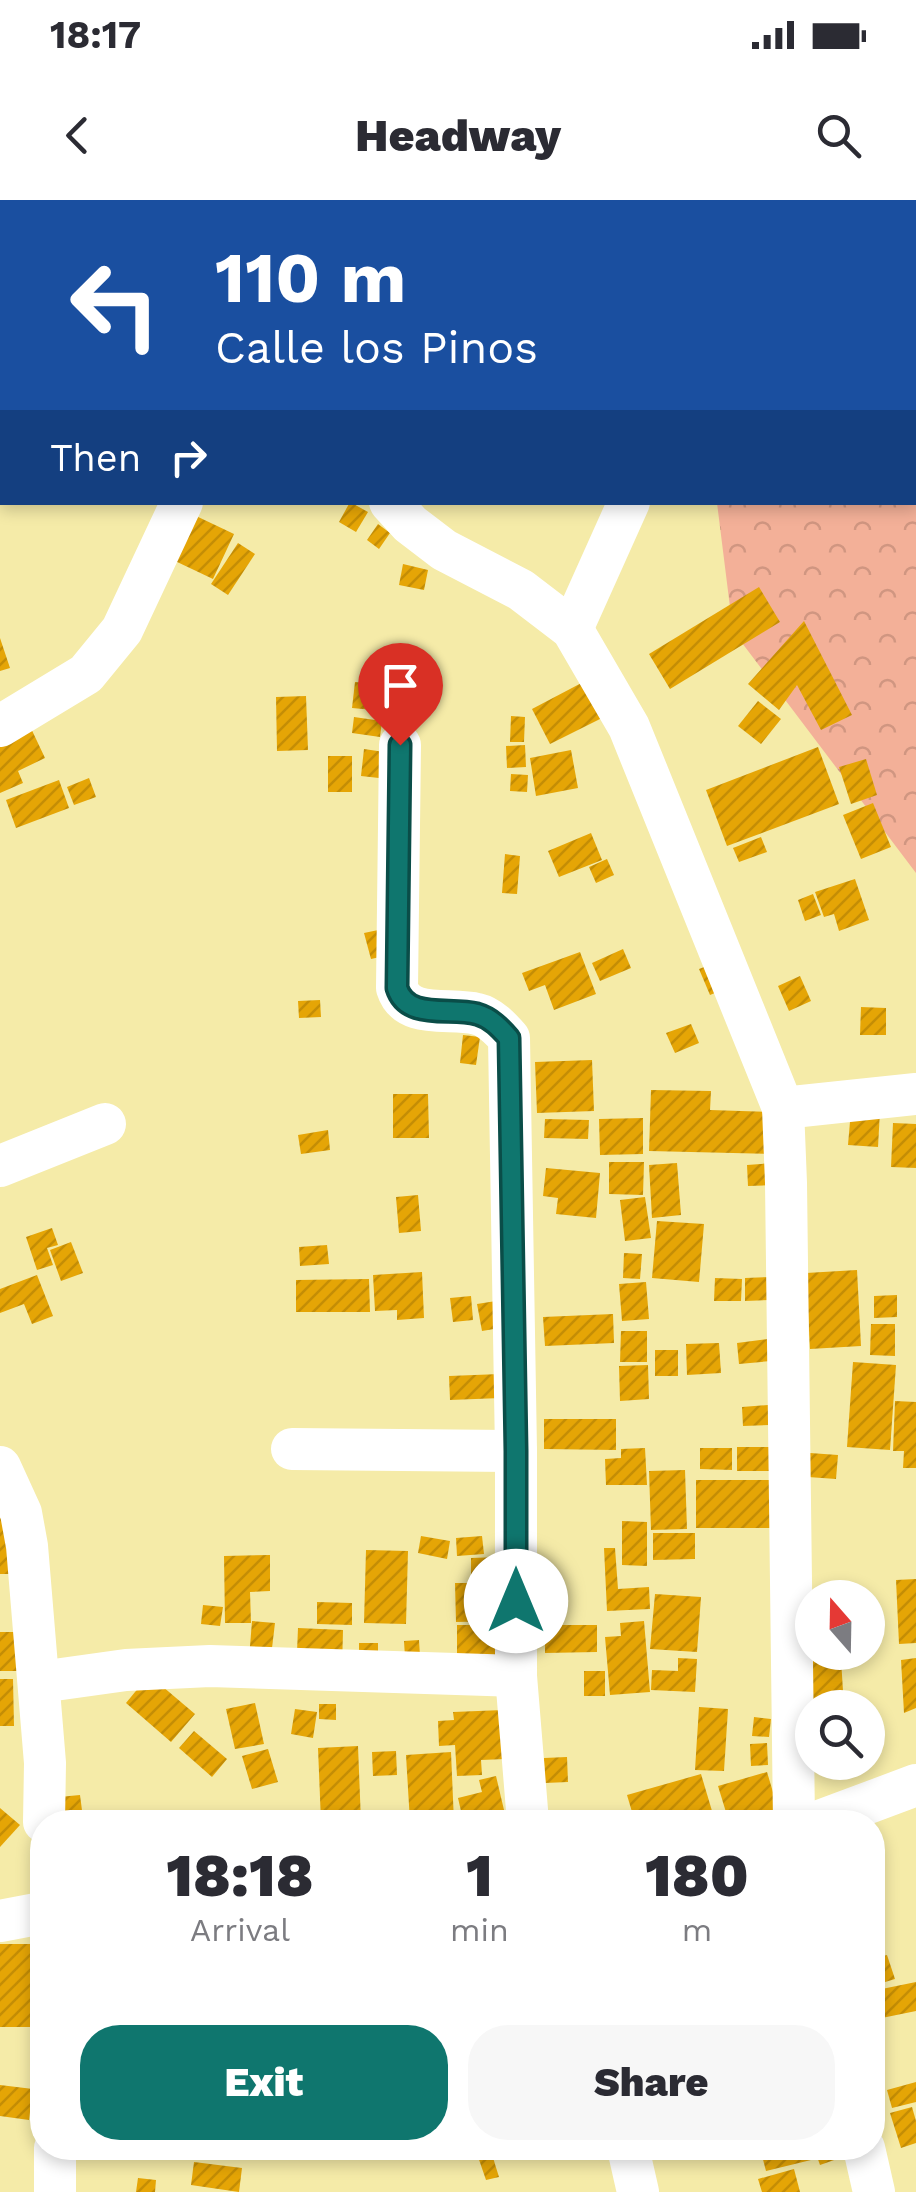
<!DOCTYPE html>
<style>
body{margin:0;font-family:"Work Sans",sans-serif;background:#f7f7f7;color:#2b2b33;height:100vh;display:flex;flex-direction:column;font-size:38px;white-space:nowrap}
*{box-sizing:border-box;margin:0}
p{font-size:32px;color:#7c7c81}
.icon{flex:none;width:55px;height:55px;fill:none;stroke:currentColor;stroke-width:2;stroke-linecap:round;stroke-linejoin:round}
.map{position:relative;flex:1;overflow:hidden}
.drawer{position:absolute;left:30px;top:1610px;width:855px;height:350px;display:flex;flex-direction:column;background:#fff;border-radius:40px;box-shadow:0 5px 15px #0003}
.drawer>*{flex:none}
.guide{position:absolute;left:0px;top:0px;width:918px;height:305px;box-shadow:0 5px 15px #0003;background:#1a4fa0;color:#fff;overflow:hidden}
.needle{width:65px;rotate:340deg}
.buttons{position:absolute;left:795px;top:1380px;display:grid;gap:20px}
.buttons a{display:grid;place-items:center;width:90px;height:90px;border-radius:50%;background:#fff;box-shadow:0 5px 15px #0003;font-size:50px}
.pin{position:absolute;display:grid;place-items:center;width:85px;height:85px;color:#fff;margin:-102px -42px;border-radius:50% 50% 50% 0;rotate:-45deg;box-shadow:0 0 10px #0007}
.pin .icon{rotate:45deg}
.me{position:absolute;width:110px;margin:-55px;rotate:0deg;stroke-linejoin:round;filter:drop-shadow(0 0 8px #0008)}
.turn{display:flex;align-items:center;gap:35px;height:210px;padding:0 50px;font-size:45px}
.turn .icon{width:130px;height:130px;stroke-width:2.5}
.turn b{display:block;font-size:70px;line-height:85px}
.then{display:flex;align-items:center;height:95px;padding:0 50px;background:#0003;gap:20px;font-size:38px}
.eta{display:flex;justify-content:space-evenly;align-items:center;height:170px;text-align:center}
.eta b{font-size:60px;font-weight:800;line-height:70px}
.cta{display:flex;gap:20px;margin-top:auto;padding:20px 50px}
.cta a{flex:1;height:115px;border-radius:40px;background:#0f766e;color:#fff;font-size:40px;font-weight:800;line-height:115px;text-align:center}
.cta a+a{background:#f7f7f7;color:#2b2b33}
.status{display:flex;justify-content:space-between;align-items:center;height:70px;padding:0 50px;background:#fff;direction:ltr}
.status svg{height:28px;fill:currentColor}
header{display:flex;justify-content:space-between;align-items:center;height:130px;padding:0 50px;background:#fff;font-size:45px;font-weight:800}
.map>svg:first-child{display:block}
.forest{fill:url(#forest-crowns)}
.building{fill:url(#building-hatch)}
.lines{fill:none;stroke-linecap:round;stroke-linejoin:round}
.minor{stroke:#fff;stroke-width:42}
.route-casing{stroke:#0a4d48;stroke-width:25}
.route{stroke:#0f766e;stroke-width:18}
</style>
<div class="status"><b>18:17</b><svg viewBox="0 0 49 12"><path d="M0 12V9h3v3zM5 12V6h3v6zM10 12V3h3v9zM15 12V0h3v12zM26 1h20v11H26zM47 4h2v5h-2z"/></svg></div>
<header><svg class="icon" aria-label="back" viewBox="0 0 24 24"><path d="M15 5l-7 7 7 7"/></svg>Headway<svg class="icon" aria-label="search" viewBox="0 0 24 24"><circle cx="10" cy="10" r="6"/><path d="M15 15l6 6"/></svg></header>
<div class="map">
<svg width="916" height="1992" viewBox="0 0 916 1992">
<defs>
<pattern id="forest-crowns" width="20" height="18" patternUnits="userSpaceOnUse" patternTransform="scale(2.5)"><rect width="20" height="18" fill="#f3b098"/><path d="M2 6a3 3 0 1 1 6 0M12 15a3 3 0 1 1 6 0" fill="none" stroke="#d09681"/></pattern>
<pattern id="building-hatch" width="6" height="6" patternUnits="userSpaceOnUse" patternTransform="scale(2.5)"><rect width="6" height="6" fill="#e5a506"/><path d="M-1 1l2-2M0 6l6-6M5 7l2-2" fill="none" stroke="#c48d05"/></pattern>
</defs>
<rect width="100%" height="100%" fill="#f5eba8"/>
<polygon class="forest" points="681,0 916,0 916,673 733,431 717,303 915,302 915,2 681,2"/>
<g class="building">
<polygon points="350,302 368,312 356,332 339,322"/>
<polygon points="194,315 234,334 213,379 173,360"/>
<polygon points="378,324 390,333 379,349 367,340"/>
<polygon points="238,343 255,354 228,395 211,384"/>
<polygon points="403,364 428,370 424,390 399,385"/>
<polygon points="759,387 780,422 670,489 649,454"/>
<polygon points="804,421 852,515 821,530 797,485 779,510 748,484"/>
<polygon points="0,438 10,468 0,471"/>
<polygon points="589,479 608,515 550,544 532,509"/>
<polygon points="355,482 377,484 374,510 352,508"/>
<polygon points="306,496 308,550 277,551 276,497"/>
<polygon points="758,501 781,519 761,544 738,526"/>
<polygon points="511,516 525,517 524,542 510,542"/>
<polygon points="354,517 382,521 380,537 352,533"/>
<polygon points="28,522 45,558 18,571 23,583 0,593 0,535"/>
<polygon points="525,545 526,567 507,568 506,546"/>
<polygon points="818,547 839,604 727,646 706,590"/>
<polygon points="364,549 391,553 388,579 361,576"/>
<polygon points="571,550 578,588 536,596 530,558"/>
<rect x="328" y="556" width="24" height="36"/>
<polygon points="866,559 877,595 851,604 839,567"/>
<polygon points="511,574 528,575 527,592 510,591"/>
<polygon points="89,578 96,597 74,605 67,587"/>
<polygon points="59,580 69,608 16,628 6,600"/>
<polygon points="873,603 891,647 861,659 843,615"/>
<polygon points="591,633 602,660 559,677 548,651"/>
<polygon points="761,637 767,652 739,662 733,648"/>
<polygon points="505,654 520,656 517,694 502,693"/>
<polygon points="607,659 614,675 596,683 589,667"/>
<polygon points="855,679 869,720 839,731 834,714 824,717 815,692"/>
<polygon points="813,694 821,715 805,721 798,700"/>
<polygon points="383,729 389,755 371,759 364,733"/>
<polygon points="623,749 631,768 600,781 592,763"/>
<polygon points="580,752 596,794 554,810 545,785 529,791 522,773"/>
<polygon points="722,760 732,786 710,795 699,769"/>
<polygon points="800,776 811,801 789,811 778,786"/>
<polygon points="320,800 321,817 299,818 298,801"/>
<polygon points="861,807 886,808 886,835 860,835"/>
<polygon points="691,824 699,843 675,853 666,833"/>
<polygon points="463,835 480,837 476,865 460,863"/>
<polygon points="592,860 594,911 537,913 535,862"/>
<polygon points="651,890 711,891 710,910 773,912 772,954 649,951"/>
<polygon points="393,894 428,894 429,938 393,938"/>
<polygon points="851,910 880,911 878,947 848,945"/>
<polygon points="643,918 643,954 600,955 599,919"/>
<polygon points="545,919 589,920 588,939 544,938"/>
<polygon points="893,923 916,924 916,968 891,967"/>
<polygon points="328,930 330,950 301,954 298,935"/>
<polygon points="609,962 644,962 643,995 609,994"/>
<polygon points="677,963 681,1015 652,1018 649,965"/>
<polygon points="773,963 774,985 748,986 747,965"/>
<polygon points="546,968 600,973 596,1018 556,1014 558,998 543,996"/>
<polygon points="418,995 421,1031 399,1033 396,997"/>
<polygon points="645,997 651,1038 625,1041 620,1000"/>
<polygon points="657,1021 704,1024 699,1082 652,1078"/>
<polygon points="52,1028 58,1045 47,1048 53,1065 37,1070 26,1037"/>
<polygon points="71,1042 83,1073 61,1081 50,1050"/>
<polygon points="327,1045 329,1064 300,1066 299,1047"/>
<polygon points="624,1053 642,1054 640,1079 623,1078"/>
<polygon points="857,1070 861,1146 810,1149 806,1073"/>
<polygon points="422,1072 424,1118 397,1120 397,1110 375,1111 373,1075"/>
<polygon points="37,1075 53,1116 32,1124 24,1104 0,1113 0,1089"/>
<polygon points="769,1077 770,1100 745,1101 745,1078"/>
<polygon points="715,1078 742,1079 741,1101 714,1101"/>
<polygon points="369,1079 370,1112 296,1112 296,1080"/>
<polygon points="646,1082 649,1119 622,1121 619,1084"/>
<polygon points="897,1095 897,1117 874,1118 874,1096"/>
<polygon points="471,1096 473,1120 453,1122 450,1098"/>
<polygon points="496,1101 500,1128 482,1131 477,1104"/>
<polygon points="613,1114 614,1143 545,1146 543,1117"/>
<polygon points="871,1124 895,1124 895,1156 870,1155"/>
<polygon points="621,1131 647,1131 647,1162 620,1162"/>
<polygon points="768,1139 771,1161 739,1164 737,1143"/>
<polygon points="719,1143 721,1173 687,1175 686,1144"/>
<rect x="655" y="1150" width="23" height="26"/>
<polygon points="853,1162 896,1165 890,1250 847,1247"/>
<polygon points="648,1165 649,1199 620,1201 619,1166"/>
<polygon points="500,1174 501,1198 450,1200 449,1176"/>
<polygon points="895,1201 916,1202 916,1268 903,1268 904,1251 893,1251"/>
<polygon points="768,1205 769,1225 743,1226 742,1207"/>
<polygon points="544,1219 616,1219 616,1250 544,1249"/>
<rect x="737" y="1247" width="34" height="24"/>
<polygon points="645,1248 647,1285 606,1285 605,1259 621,1258 621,1249"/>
<polygon points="700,1248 732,1248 732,1270 700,1269"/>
<polygon points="810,1253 838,1255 836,1279 808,1277"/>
<polygon points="685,1270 687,1329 651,1330 649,1271"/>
<rect x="696" y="1280" width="75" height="48"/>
<polygon points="0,1297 21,1374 0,1374"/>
<polygon points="622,1321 647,1322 647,1366 622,1365"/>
<polygon points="653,1333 695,1333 695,1359 653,1360"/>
<polygon points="421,1336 450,1341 447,1359 418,1353"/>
<polygon points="482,1336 484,1354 457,1356 456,1338"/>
<polygon points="604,1348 615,1348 618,1389 649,1387 650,1409 607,1411"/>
<polygon points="366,1350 408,1351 406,1424 364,1423"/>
<polygon points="270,1355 270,1391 250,1392 251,1423 225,1423 224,1356"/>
<polygon points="501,1357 502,1421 456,1422 455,1383 471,1383 471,1358"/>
<polygon points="916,1379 916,1443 899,1444 896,1380"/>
<polygon points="655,1394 701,1397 697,1452 650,1449"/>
<polygon points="317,1402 352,1403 352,1425 317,1424"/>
<polygon points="203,1405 223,1407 220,1426 201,1424"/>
<polygon points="252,1421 275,1423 272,1448 249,1459"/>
<polygon points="644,1421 650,1492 610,1495 605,1437 621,1436 620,1423"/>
<polygon points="457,1425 503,1425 503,1467 457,1466"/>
<polygon points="545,1425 597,1425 597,1452 545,1453"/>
<polygon points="298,1428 343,1430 342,1469 297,1452"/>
<polygon points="0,1432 18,1432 19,1471 0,1471"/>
<polygon points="419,1440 420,1456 405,1457 404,1441"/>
<polygon points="359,1443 378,1443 378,1457 359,1458"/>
<polygon points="678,1458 697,1459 695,1492 651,1490 652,1470 678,1471"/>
<polygon points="841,1458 844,1508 810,1508 807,1460"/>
<polygon points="916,1458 916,1508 904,1513 901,1460"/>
<rect x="584" y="1471" width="21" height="25"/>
<polygon points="149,1475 195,1514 171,1542 126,1503"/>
<polygon points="0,1479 13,1479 14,1526 0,1526"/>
<polygon points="255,1503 264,1544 235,1549 226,1509"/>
<polygon points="319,1504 336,1504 336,1520 319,1519"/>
<polygon points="699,1507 728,1509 724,1571 695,1570"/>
<polygon points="295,1509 317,1512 313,1538 291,1534"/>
<polygon points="503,1510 506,1559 481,1560 482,1575 457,1576 455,1545 439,1546 438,1521 454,1520 453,1512"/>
<polygon points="754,1517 771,1519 769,1537 752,1536"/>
<polygon points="194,1531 227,1559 212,1577 179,1548"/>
<polygon points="767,1543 768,1565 751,1566 750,1544"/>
<polygon points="358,1546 361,1622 321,1622 318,1548"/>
<polygon points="268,1549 278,1582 252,1589 242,1556"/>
<polygon points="396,1551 397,1575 373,1576 372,1552"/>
<polygon points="451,1552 454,1622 410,1622 406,1555"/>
<polygon points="567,1557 568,1582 545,1583 544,1558"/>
<polygon points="767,1572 778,1609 729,1622 718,1586"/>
<polygon points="701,1574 715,1621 635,1622 627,1595"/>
<polygon points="496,1576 504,1610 463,1620 458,1598 482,1592 479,1580"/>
<polygon points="80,1595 83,1618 61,1620 59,1597"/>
<polygon points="0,1608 20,1625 0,1647"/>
<rect x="0" y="1744" width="35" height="83"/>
<polygon points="887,1755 895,1779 872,1786 872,1759"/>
<polygon points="916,1782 916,1811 872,1820 872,1791"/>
<polygon points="916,1882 916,1902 892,1908 887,1890"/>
<polygon points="0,1885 33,1889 29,1920 0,1916"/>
<polygon points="912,1907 916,1921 916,1943 901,1948 890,1913"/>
<polygon points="82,1948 128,1948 129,1955 83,1958"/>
<polygon points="475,1948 490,1948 499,1977 486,1980"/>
<polygon points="559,1948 581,1948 583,1953 564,1960"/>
<polygon points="760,1948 808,1948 811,1960 766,1971"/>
<polygon points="814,1948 852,1948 854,1953 820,1965"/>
<polygon points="194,1962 242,1968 239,1992 191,1985"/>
<polygon points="794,1969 800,1992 762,1992 758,1979"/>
<polygon points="138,1978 156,1980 155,1992 136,1992"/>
</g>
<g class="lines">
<g class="minor">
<polyline points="79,0 83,2"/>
<polyline points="350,0 350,2"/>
<polyline points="590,0 591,2"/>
<polyline points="390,302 410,324 444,350 521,390 572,429 629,527 783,908 786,983 794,1622"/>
<polyline points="572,429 629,302"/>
<polyline points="0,526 86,474 122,430 182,302"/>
<path d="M400,545L397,788C407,820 450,807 477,814C490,817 500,828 509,838L516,1251V1476L528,1622"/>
<polyline points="783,908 916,894"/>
<polyline points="0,966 105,924"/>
<polyline points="292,1249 516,1251"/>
<polyline points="0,1267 21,1313 27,1346 45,1563 44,1622"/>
<polyline points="40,1482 126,1470 210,1466 516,1476"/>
<polyline points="817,1622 916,1585"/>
<polyline points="0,1721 42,1713"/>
<polyline points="628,1948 638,1992"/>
<polyline points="864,1948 874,1992"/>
<polyline points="55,1992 55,1948"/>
</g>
</g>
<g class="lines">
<defs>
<path id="route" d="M400,545L397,788C407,820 449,807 477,814C491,818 500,828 509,838L516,1251V1401"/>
</defs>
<use href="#route" class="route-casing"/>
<use href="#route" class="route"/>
</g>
</svg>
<div class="buttons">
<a><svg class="needle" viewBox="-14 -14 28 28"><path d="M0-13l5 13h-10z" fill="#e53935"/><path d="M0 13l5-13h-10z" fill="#7c7c81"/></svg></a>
<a><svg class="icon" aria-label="search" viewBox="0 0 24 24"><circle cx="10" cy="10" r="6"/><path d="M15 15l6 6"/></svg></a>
</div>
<div class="pin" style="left:400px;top:545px;background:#d93025"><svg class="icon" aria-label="arrive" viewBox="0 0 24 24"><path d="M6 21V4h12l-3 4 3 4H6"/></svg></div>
<svg class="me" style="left:516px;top:1401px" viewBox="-20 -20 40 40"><circle r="19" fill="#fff"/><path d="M0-13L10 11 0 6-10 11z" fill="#0f766e"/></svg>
<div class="guide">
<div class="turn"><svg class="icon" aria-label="left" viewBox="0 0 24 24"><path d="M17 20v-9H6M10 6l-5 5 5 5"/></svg><div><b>110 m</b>Calle los Pinos</div></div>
<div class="then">Then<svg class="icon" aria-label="right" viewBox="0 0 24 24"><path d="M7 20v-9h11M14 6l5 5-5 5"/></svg></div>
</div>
<section class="drawer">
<div class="eta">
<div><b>18:18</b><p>Arrival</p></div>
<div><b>1</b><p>min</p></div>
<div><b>180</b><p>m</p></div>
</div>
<div class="cta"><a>Exit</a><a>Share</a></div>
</section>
</div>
